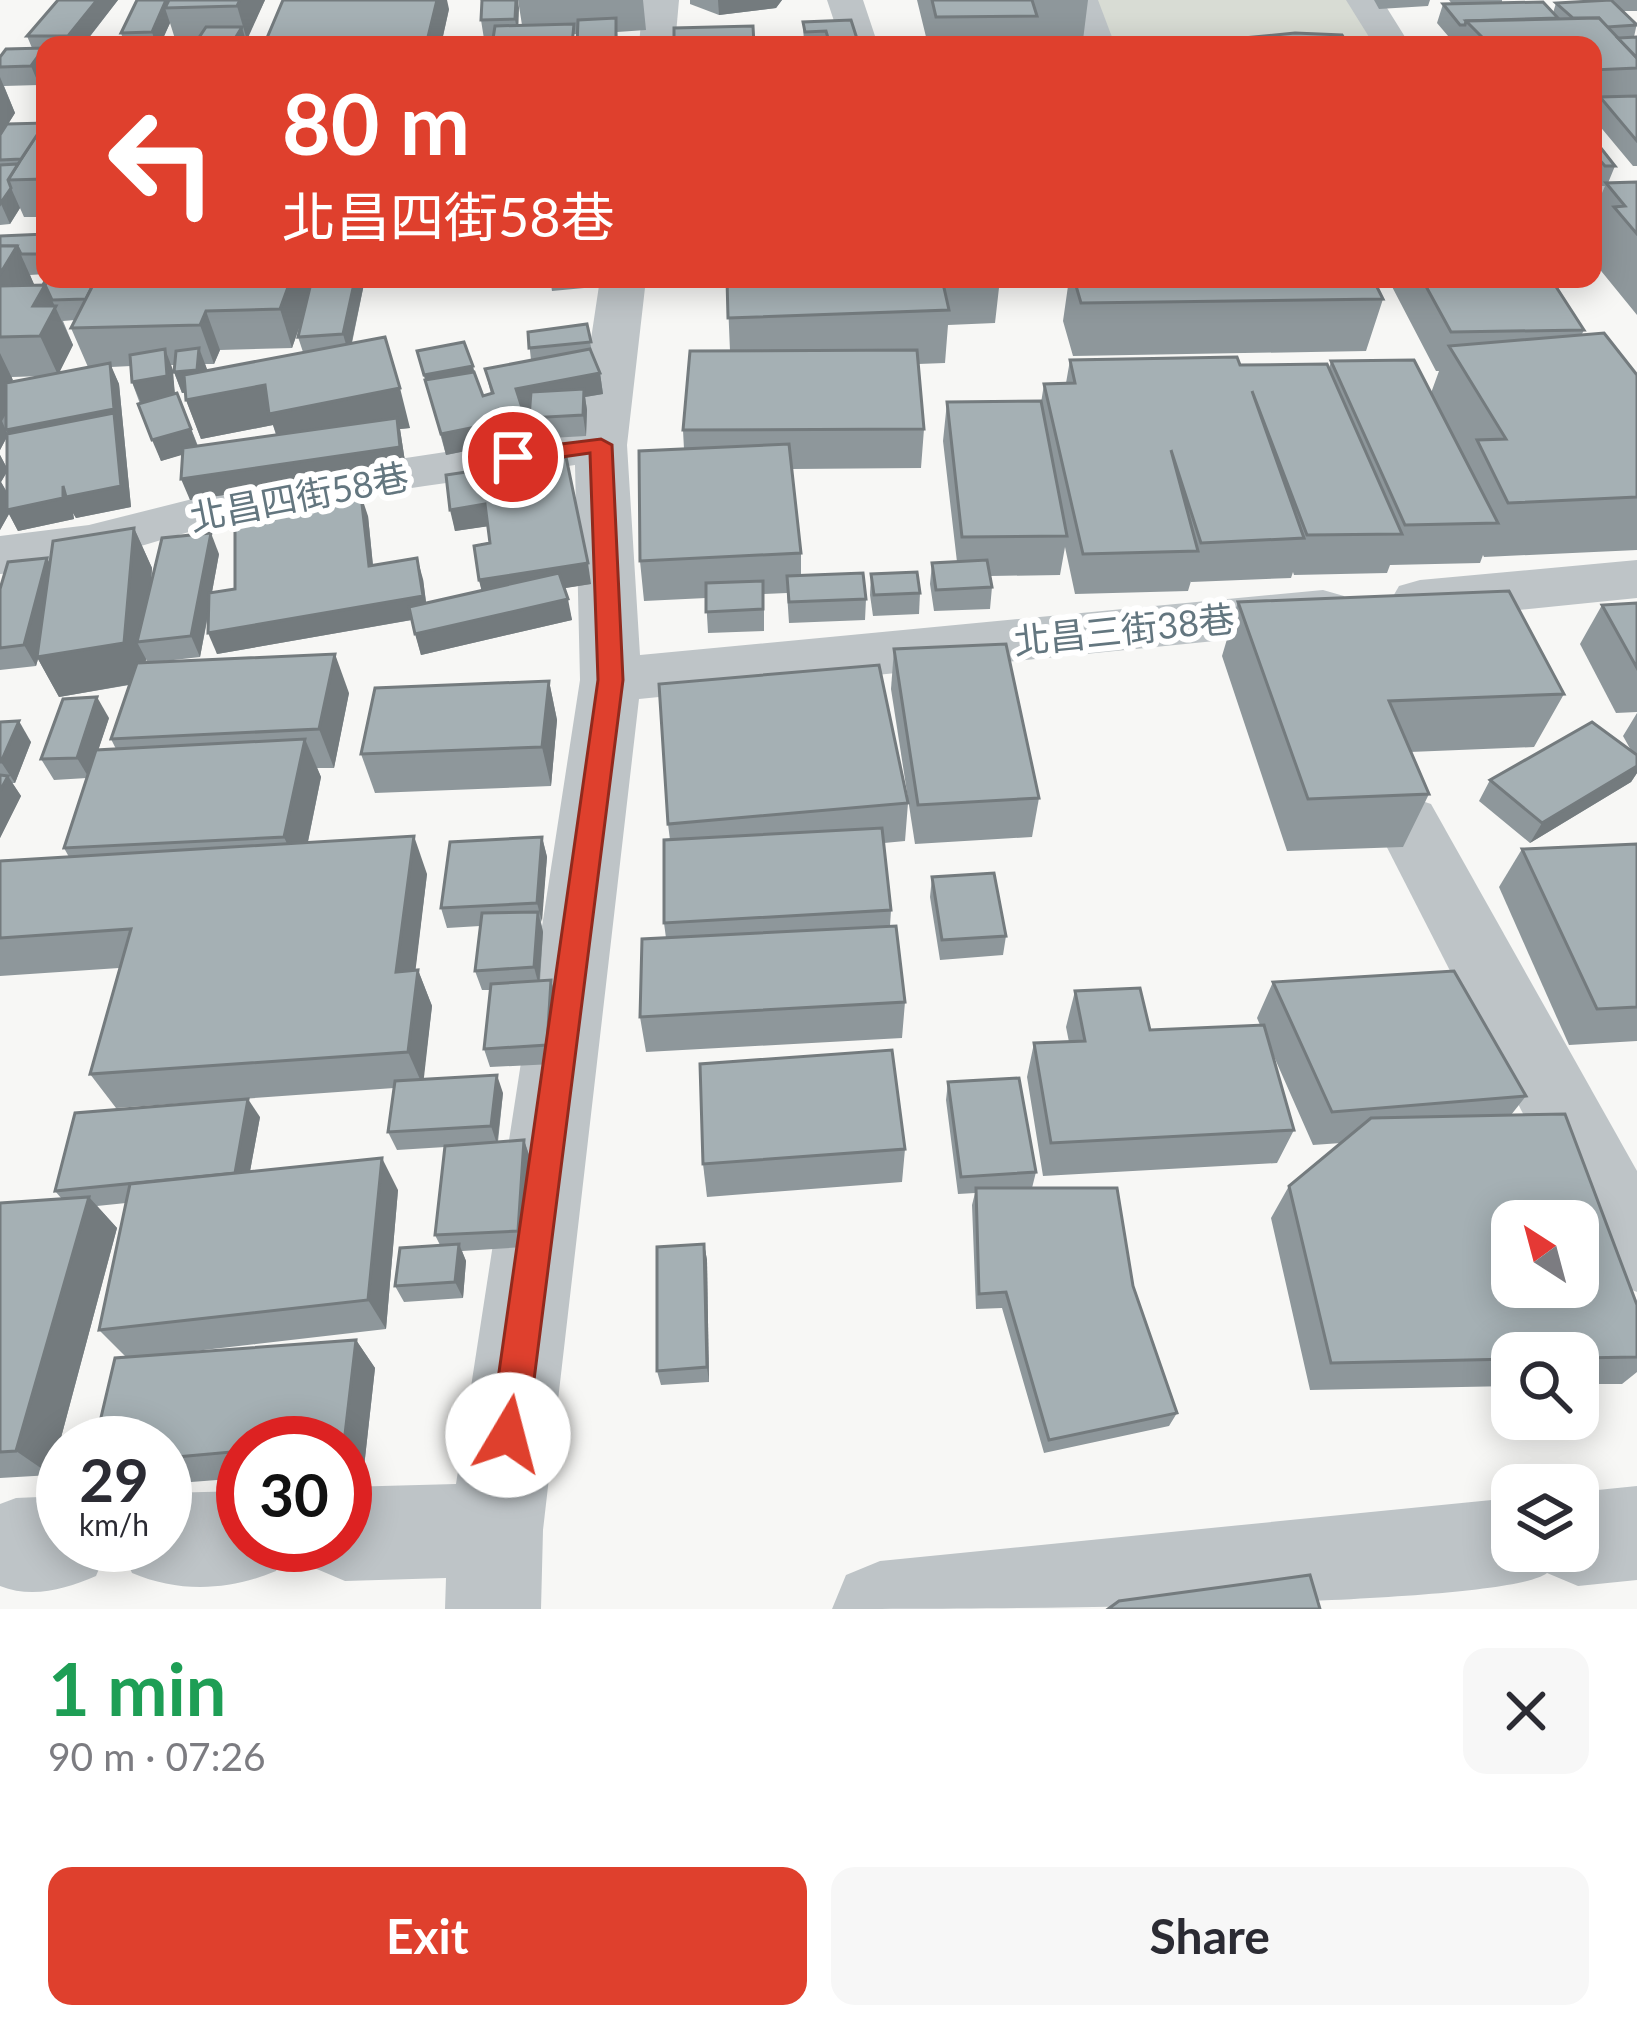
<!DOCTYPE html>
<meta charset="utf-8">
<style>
body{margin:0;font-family:Lato,"Noto Sans TC",sans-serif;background:#f7f7f7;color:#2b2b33;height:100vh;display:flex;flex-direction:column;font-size:45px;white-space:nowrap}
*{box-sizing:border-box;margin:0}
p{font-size:39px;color:#7c7c81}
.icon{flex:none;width:66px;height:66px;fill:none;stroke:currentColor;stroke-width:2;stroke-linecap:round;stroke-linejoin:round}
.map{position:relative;height:1609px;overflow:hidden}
.details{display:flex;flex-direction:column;background:#fff;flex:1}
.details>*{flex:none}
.banner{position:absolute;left:36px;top:36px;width:1566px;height:252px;border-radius:24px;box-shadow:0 6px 30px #0003;background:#df402d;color:#fff;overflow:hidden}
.needle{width:78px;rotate:324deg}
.fabs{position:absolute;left:1491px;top:1200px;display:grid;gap:24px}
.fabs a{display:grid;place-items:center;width:108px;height:108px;border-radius:24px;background:#fff;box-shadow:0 6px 30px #0003;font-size:60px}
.speed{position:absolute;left:36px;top:1416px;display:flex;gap:24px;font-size:60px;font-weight:700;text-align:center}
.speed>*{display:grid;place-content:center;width:156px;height:156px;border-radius:50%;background:#fff;box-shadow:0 6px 30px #0003;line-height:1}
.speed small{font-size:30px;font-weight:400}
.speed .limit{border:18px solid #d22;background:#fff;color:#111}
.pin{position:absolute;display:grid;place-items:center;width:102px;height:102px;color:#fff;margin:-51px;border:6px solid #fff;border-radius:50%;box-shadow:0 3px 12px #0007}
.me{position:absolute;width:132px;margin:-66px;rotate:8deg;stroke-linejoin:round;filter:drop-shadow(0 0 9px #0008)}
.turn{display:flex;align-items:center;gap:42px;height:252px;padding:0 48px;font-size:54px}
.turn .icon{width:156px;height:156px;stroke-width:2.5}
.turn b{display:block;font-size:84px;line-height:102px}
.round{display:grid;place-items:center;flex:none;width:126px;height:126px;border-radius:24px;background:#f7f7f7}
.headline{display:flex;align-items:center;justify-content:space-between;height:204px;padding:0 48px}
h1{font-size:72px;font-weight:700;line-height:90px;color:#1e9e55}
.button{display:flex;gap:24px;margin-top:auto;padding:24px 48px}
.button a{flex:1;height:138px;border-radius:24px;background:#df402d;color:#fff;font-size:48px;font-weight:700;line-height:138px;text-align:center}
.button a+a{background:#f7f7f7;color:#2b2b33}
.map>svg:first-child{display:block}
.green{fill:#d8dcd4}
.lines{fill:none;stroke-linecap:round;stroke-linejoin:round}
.minor{fill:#bec4c7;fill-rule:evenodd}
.wall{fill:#8e979b;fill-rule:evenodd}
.shaded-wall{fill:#747b7e}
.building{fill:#a5b0b4;stroke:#747b7e;stroke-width:3;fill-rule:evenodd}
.route{fill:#df402d;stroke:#912a1d;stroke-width:3}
.labels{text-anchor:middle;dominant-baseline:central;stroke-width:12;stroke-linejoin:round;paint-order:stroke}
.street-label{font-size:36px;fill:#63767f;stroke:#fff}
</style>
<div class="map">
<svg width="1637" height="1609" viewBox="0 0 1637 1609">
<rect width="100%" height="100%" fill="#f7f7f5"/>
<polygon class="green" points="1089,0 1348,0 1378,45 1106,45"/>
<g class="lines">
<g class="minor">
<polygon points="643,0 679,0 675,45 639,45"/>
<polygon points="827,0 863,0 878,45 842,45"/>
<polygon points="1062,0 1098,0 1115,45 1079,45"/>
<polygon points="1346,0 1382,0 1410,45 1374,45"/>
<polygon points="1637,183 1637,209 1593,210 1593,184"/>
<path d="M600,279H646L627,445L640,655L1323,590L1344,596L1352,610L1344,624L1323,630L639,699L543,1530L541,1609H445L446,1578L345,1581L312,1567L303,1545H345V1487L456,1484L580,680L575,465C461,481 345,495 232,521C153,539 81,570 0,574V536L89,525L280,477L577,432Z"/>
<polygon points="1637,560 1637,598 1420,620 1399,614 1391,600 1399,586 1420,580"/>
<polygon points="1407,796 1431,804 1637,1171 1637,1292 1608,1280 1374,822 1383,804"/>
<path d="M1637,1486V1580L1578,1586L1547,1573C1503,1609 932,1609 832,1609L846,1575L880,1561L1512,1498V1551H1578V1492Z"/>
<path d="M243,1491V1545H287L276,1571C229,1591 179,1593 132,1573L120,1545H165V1493Z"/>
<path d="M63,1496V1545H109L96,1576C65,1589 33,1599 0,1586V1504L16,1498Z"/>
</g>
</g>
<g class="wall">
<polygon points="58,0 118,0 85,43 124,42 121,33 137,0 265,0 246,40 247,45 194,45 196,42 176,42 170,23 160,45 45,45 45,81 44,78 39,85 4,86 15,113 8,124 45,122 45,217 24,217 20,208 10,224 0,225 0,57 32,48 27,36"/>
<polygon points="480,0 518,0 518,26 522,25 518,0 643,0 646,30 617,32 618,45 577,34 484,39 481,20 482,1"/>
<polygon points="690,0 782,0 776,8 719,15 690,4"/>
<polygon points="917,0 1088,0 1083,40 1034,40 1034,45 928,45"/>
<polygon points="1374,0 1430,0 1428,6 1379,9"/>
<polygon points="1449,0 1502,0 1502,3 1553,13 1556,3 1590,0 1637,0 1637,11 1623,11 1637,23 1634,37 1637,37 1637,166 1633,166 1593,118 1597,105 1593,105 1593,45 1458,45 1459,43 1454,43 1437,23 1443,4 1452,4"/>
<polygon points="449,9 441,45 264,45"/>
<polygon points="803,22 859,45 804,45"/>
<polygon points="1593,138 1615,166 1608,183 1637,182 1637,315 1593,261 1595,249 1593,246 1593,214 1605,186 1596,186 1593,181"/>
<path d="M45,234V274L30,275L34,285L365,279L352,343L410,428L400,429L406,468L190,500L183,454L161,461L132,382L131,366L111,367L119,384L131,507L76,518L73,513L74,519L18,531L9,514L0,530V455L7,468V437L0,450V236ZM75,320L71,328L88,367L59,373L73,345L63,321ZM302,320L298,337L303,352L207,370L205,364H214L220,350L292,348ZM171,365H175L174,372L182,393H186V400L201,439L273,425L276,435L198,446L177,393L175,394ZM44,376L12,382V377ZM7,472V492L1,482Z"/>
<polygon points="550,279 583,279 584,288 552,291"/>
<polygon points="727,279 1000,279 995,323 948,325 945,363 918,364 924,429 921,468 792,469 801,553 801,575 866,599 865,620 789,623 787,593 764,594 764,631 708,633 706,598 644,601 640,561 684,449 683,430 730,351"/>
<polygon points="1052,279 1373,279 1383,299 1366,351 1073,356 1063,321 1068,286 1054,286"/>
<polygon points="1388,279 1551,279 1584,330 1582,334 1637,375 1637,550 1484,557 1483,555 1480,563 1390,565 1387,573 1294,575 1293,572 1291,578 1191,582 1191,581 1188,591 1075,594 1065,547 1060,575 990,576 992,587 990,609 934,611 930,584 932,563 957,562 943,441 947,402 1041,403 1044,384 1066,383 1070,360 1329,369 1331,361 1431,393 1439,371 1436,371"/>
<polygon points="587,324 592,353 600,373 603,394 585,397 587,410 586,436 533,439 529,418 530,408 523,410 529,438 446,455 417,351 464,342 483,396 491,394 485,369 531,360 528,332"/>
<polygon points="446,475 591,584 564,588 572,620 421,655 412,620 217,654 208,616 200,657 147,663 146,659 145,663 349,693 334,768 317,768 321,777 308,842 427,874 415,970 418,970 432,1006 423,1079 503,1093 498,1142 524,1140 530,1158 524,1247 462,1251 466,1261 463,1298 404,1302 395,1286 440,1245 435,1235 445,1147 397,1150 388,1132 394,1088 116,1108 90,1074 119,968 0,976 0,860 69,857 64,848 87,778 54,780 41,759 109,718 98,750 116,749 111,739 129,685 59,697 38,659 36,666 0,670 0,589 50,563 134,528 152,568 151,581 219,554 212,592 235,589 368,516 373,565 423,579 426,603 482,591 479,580 490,543 488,526 455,531"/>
<polygon points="871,574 920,593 919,614 873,616 870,595"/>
<polygon points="1238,602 1564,694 1534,747 1410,752 1429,794 1403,847 1287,851 1222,656"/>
<polygon points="1637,603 1637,712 1616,713 1580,644 1602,605"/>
<polygon points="894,649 1039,798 1032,837 915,844 891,689"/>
<polygon points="549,681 557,720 551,786 375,793 361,754"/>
<polygon points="1637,713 1637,773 1631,782 1530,843 1479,801 1490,780 1632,752 1623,736"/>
<polygon points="0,722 31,742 15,783 12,783 21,796 0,838"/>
<polygon points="908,803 905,841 884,843 891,910 890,926 905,1002 902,1038 646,1052 640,1017 666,938 664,923 670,840 668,824"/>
<polygon points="542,837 547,857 541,922 543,932 540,981 551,980 556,999 553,1064 490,1067 484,1049 490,990 482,990 475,971 480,926 447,928 441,908"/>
<polygon points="1637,844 1637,1041 1569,1045 1499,887 1522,849"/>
<polygon points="932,877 1006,936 1003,955 940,960 930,897"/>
<polygon points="1273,982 1526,1096 1511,1115 1637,1305 1637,1372 1622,1384 1578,1384 1578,1353 1512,1353 1512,1386 1310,1390 1271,1218 1289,1186 1341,1143 1313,1145 1272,1052 1294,1130 1277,1163 1043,1176 1027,1077 1034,1043 1069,1042 1066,1027 1075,991 1150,1030 1260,1025 1257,1018"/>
<polygon points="948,1082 1036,1172 1032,1188 1133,1286 1177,1413 1169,1426 1044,1453 1002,1308 976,1309 972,1205 975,1193 958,1194 946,1100"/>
<polygon points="260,1117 250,1171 398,1190 386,1329 151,1356 356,1340 375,1368 364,1467 345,1469 345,1443 243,1443 243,1478 165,1484 165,1443 127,1358 99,1330 126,1203 97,1206 117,1228 51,1475 0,1478 0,1203 62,1199 55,1191"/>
<polygon points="905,1149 902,1182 707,1197 703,1164"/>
<polygon points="704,1244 707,1260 709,1382 661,1385 657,1371"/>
</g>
<g class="shaded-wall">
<polygon points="97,0 118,0 83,45 72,45 68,36"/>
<polygon points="166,0 181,0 165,8 170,23 160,45 156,45 152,32"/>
<polygon points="240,0 265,0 247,40 237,6"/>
<polygon points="437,0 447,0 449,9 441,45 428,45 427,41"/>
<polygon points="516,0 518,0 519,8 518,37 515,19"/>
<polygon points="718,0 782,0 776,8 719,15"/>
<polygon points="242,27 247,45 231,45"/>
<polygon points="44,48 45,69 40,69 44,78 39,85 31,66"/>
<polygon points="0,77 15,113 0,137"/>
<polygon points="11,188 20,208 10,224 1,204"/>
<polygon points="17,246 34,284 11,325 0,302 0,274"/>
<polygon points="291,279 314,279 315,282 292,348 280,309"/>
<polygon points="355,279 365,279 349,355 343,334"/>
<polygon points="45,285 73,345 58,375 40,336 33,306"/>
<polygon points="206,311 220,350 214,364 200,325"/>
<polygon points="199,348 207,369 205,390 182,393 174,372"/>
<polygon points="165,349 173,370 175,396 141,403 132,382"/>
<polygon points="0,353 13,380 5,393 11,405 2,421 8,435 0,450"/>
<polygon points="110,363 119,384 131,507 76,518 73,513 74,519 18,531 9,514 0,530 0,455 8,470 1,482 14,505 17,451 6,430"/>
<polygon points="473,366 477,387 430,395 424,375"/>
<polygon points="600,373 603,394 585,397 587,410 586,436 583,415 584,398 520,410 516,389"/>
<polygon points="265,385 400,388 410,428 400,429 406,468 190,500 181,479 283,453 273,425 201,439 186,400"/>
<polygon points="525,417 529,438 446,455 441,434"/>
<polygon points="191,429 199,450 161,461 152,440"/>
<polygon points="361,495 368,516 375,587 369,566"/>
<polygon points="485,504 490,526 455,531 450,510"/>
<polygon points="134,528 152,568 147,641 137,642 146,659 144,682 59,697 38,659 36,666 24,645 47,558 58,579"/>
<polygon points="211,533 219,554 200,657 191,636"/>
<polygon points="417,558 423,579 428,617 217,654 208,633"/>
<polygon points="588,563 591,584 484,601 479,580"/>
<polygon points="568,599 572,620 421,655 415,634"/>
<polygon points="335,654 349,693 334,768 319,729"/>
<polygon points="549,681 557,720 551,786 542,747"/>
<polygon points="97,697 109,718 89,778 77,758"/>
<polygon points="19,721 31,742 15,783 1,762"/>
<polygon points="305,739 321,777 301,875 284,837"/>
<polygon points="1637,766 1637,773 1631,782 1530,843 1542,823"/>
<polygon points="8,776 21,796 0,838 0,791"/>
<polygon points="414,836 427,874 411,1008 396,972"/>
<polygon points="542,837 547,857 542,922 537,903"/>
<polygon points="538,912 543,932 539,986 534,967"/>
<polygon points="418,970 432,1006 423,1086 408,1052"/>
<polygon points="551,980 556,999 553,1064 547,1045"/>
<polygon points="497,1075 503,1093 497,1144 491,1126"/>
<polygon points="248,1099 260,1117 246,1193 235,1176"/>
<polygon points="524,1140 530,1158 524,1247 518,1231"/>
<polygon points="382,1158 398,1190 386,1329 368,1300"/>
<polygon points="89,1197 117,1228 51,1475 16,1451"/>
<polygon points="459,1244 466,1261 463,1298 455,1282"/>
<polygon points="704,1244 707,1260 709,1382 707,1367"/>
<polygon points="356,1340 375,1368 364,1467 344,1443"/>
</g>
<g class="building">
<polygon points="58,0 97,0 68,36 27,36"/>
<polygon points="137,0 166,0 152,32 121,33"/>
<polygon points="169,0 240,0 237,6 165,8"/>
<polygon points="283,0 437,0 427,41 383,43 383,45 264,45"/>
<polygon points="482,0 516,0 515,19 481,20"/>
<polygon points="932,0 1032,0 1037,16 936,17"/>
<polygon points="1611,0 1637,25 1607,27 1599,18 1573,18 1556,3"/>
<polygon points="1543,2 1558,18 1466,21 1465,25 1460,25 1443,4"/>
<polygon points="616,18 616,45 577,45 578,20"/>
<polygon points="1599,18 1637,58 1637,68 1593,70 1593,45 1490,45 1466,21"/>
<polygon points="851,20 859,45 830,45 826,31 805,32 803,22"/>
<polygon points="574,24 572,45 492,45 495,26"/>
<polygon points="753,26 754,45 674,45 674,28"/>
<polygon points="206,27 242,27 231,45 194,45"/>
<polygon points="1295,33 1342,35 1348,45 1247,45 1243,38"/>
<polygon points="1637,37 1637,58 1618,38"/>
<polygon points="131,42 129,45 56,45 57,43"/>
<polygon points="44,48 31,66 0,67 0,57 6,49"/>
<polygon points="1637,96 1637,141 1600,97"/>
<polygon points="45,122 45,179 8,180"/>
<polygon points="45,123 21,159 0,160 0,135 7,124"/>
<polygon points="1593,138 1615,166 1605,166 1597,157 1593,157"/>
<polygon points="18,164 8,180 11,188 0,204 0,165"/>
<polygon points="1637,182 1637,234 1614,207 1625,206 1606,183"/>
<polygon points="45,234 45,254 21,254 17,246 0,246 0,236"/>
<polygon points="0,246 17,246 0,274"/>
<polygon points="46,279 96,279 86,299 52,300 45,285 43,285"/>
<polygon points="96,279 291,279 280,309 206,311 200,325 71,328"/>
<polygon points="312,279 355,279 343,334 298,337"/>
<polygon points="727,279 942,279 949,310 728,318"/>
<polygon points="1074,279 1373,279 1383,299 1081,303"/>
<polygon points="1422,279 1551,279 1584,330 1451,332"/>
<polygon points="45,285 33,306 56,306 40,336 0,337 0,286"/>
<polygon points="587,324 591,342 529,348 528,332"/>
<polygon points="1604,333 1637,375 1637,497 1508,503 1477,440 1506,439 1449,346"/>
<polygon points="385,337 400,388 269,414 265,385 186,400 184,375"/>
<polygon points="464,342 473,366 424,375 417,351"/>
<polygon points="199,348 197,370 174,372 176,351"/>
<polygon points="165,349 167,376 132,382 130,355"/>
<polygon points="590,349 600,373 516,389 525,417 441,434 425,380 474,372 483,396 493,393 485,369"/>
<polygon points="917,350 924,429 683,430 690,351"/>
<polygon points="1237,357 1240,365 1327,364 1402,534 1307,535 1252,391 1304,538 1201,543 1171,450 1198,551 1083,554 1044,384 1075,383 1070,360"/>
<polygon points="1414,360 1498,523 1405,525 1331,361"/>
<polygon points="110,363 114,409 6,430 6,383"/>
<polygon points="584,389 583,415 529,418 531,392"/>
<polygon points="177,393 191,429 152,440 138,404"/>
<polygon points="1041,401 1067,536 962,537 947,402"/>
<polygon points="114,413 121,486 66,497 63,486 63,498 7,510 7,434"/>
<polygon points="397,418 400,447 181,479 183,448"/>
<polygon points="789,444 801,553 640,561 639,451"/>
<polygon points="566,457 588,563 479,580 474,546 490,543 485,504 450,510 446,475"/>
<polygon points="361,495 369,566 417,558 423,596 208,633 209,593 235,589 235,515"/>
<polygon points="134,528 124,643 37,657 53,541"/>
<polygon points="211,533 191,636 137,642 162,538"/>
<polygon points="47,558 24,645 0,648 0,589 8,562"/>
<polygon points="987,560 992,587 936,590 932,563"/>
<polygon points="917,572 920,593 874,595 871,574"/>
<polygon points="559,573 568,599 415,634 409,607"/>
<polygon points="863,573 866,599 789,602 787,576"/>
<polygon points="763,581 763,609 706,612 706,583"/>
<polygon points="1509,591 1564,694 1389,701 1429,794 1308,799 1238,602"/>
<polygon points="1637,603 1637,668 1602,605"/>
<polygon points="1006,644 1039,798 918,805 894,649"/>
<polygon points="335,654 319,729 111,739 137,663"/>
<polygon points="879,665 908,803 668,824 659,684"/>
<polygon points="549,681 542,747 361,754 375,688"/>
<polygon points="97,697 77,758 41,759 63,699"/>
<polygon points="19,721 1,762 0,762 0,722"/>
<polygon points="1592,722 1637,755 1637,766 1542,823 1490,780"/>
<polygon points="305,739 284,837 64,848 96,750"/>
<polygon points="0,775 8,776 0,791"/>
<polygon points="882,828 891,910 664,923 664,840"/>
<polygon points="414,836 396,972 418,970 408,1052 90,1074 131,929 0,938 0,861"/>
<polygon points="542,837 537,903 441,908 450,842"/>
<polygon points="1637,844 1637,1007 1597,1009 1522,849"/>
<polygon points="994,873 1006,936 942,940 932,877"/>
<polygon points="538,912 534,967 475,971 482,913"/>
<polygon points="896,926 905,1002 640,1017 642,939"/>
<polygon points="1454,971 1526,1096 1332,1112 1273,982"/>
<polygon points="551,980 547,1045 484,1049 491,984"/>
<polygon points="1140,988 1150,1030 1264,1025 1294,1130 1051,1143 1034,1043 1085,1041 1075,991"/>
<polygon points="892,1050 905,1149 703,1164 700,1064"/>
<polygon points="497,1075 491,1126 388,1132 395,1081"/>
<polygon points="1019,1078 1036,1172 961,1177 948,1082"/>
<polygon points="248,1099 235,1173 55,1191 75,1113"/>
<path d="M1565,1114L1637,1305V1357L1578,1358V1353H1512V1359L1331,1363L1289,1186L1371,1118ZM1512,1221H1578V1287H1512Z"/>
<polygon points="524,1140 518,1231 435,1235 445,1146"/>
<polygon points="382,1158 368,1300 99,1330 130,1184"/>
<polygon points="976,1188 1117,1188 1133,1286 1177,1413 1049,1440 1006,1292 979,1294"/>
<polygon points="89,1197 16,1451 0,1452 0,1203"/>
<polygon points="459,1244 455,1282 395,1286 400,1248"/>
<polygon points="704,1244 707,1367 657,1371 657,1247"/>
<polygon points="356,1340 344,1443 243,1443 243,1451 165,1458 165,1443 95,1443 115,1358"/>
<polygon points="1310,1575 1320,1609 1108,1609 1119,1601"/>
</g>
<polygon class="route" points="601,439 612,445 623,680 527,1435 522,1448 508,1454 495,1448 490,1435 598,680 590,453 513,464 502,457 513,450"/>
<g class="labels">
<g class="street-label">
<text transform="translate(299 496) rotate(-11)">北昌四街58巷</text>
<text transform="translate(1124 629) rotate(-6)">北昌三街38巷</text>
</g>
</g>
</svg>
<div class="fabs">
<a><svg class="needle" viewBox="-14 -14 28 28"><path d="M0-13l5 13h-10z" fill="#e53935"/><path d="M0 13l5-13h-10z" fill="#7c7c81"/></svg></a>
<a><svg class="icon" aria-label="search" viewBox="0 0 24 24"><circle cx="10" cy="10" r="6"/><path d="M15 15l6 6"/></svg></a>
<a><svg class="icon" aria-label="layers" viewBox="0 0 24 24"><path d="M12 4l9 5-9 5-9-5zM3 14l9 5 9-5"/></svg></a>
</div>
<div class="speed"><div>29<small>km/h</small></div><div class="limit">30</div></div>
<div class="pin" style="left:513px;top:457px;background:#d93025"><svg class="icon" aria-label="arrive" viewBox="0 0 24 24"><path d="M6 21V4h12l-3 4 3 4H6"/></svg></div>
<svg class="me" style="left:508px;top:1435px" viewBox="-20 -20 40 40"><circle r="19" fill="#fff"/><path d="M0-13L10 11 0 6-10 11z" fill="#df402d"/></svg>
<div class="banner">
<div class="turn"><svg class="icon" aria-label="left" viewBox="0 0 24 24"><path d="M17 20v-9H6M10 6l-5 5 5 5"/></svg><div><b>80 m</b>北昌四街58巷</div></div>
</div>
</div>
<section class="details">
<div class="headline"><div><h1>1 min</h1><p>90 m · 07:26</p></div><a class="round"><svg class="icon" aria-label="close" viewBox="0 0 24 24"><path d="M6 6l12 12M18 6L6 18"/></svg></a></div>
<div class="button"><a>Exit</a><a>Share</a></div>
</section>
